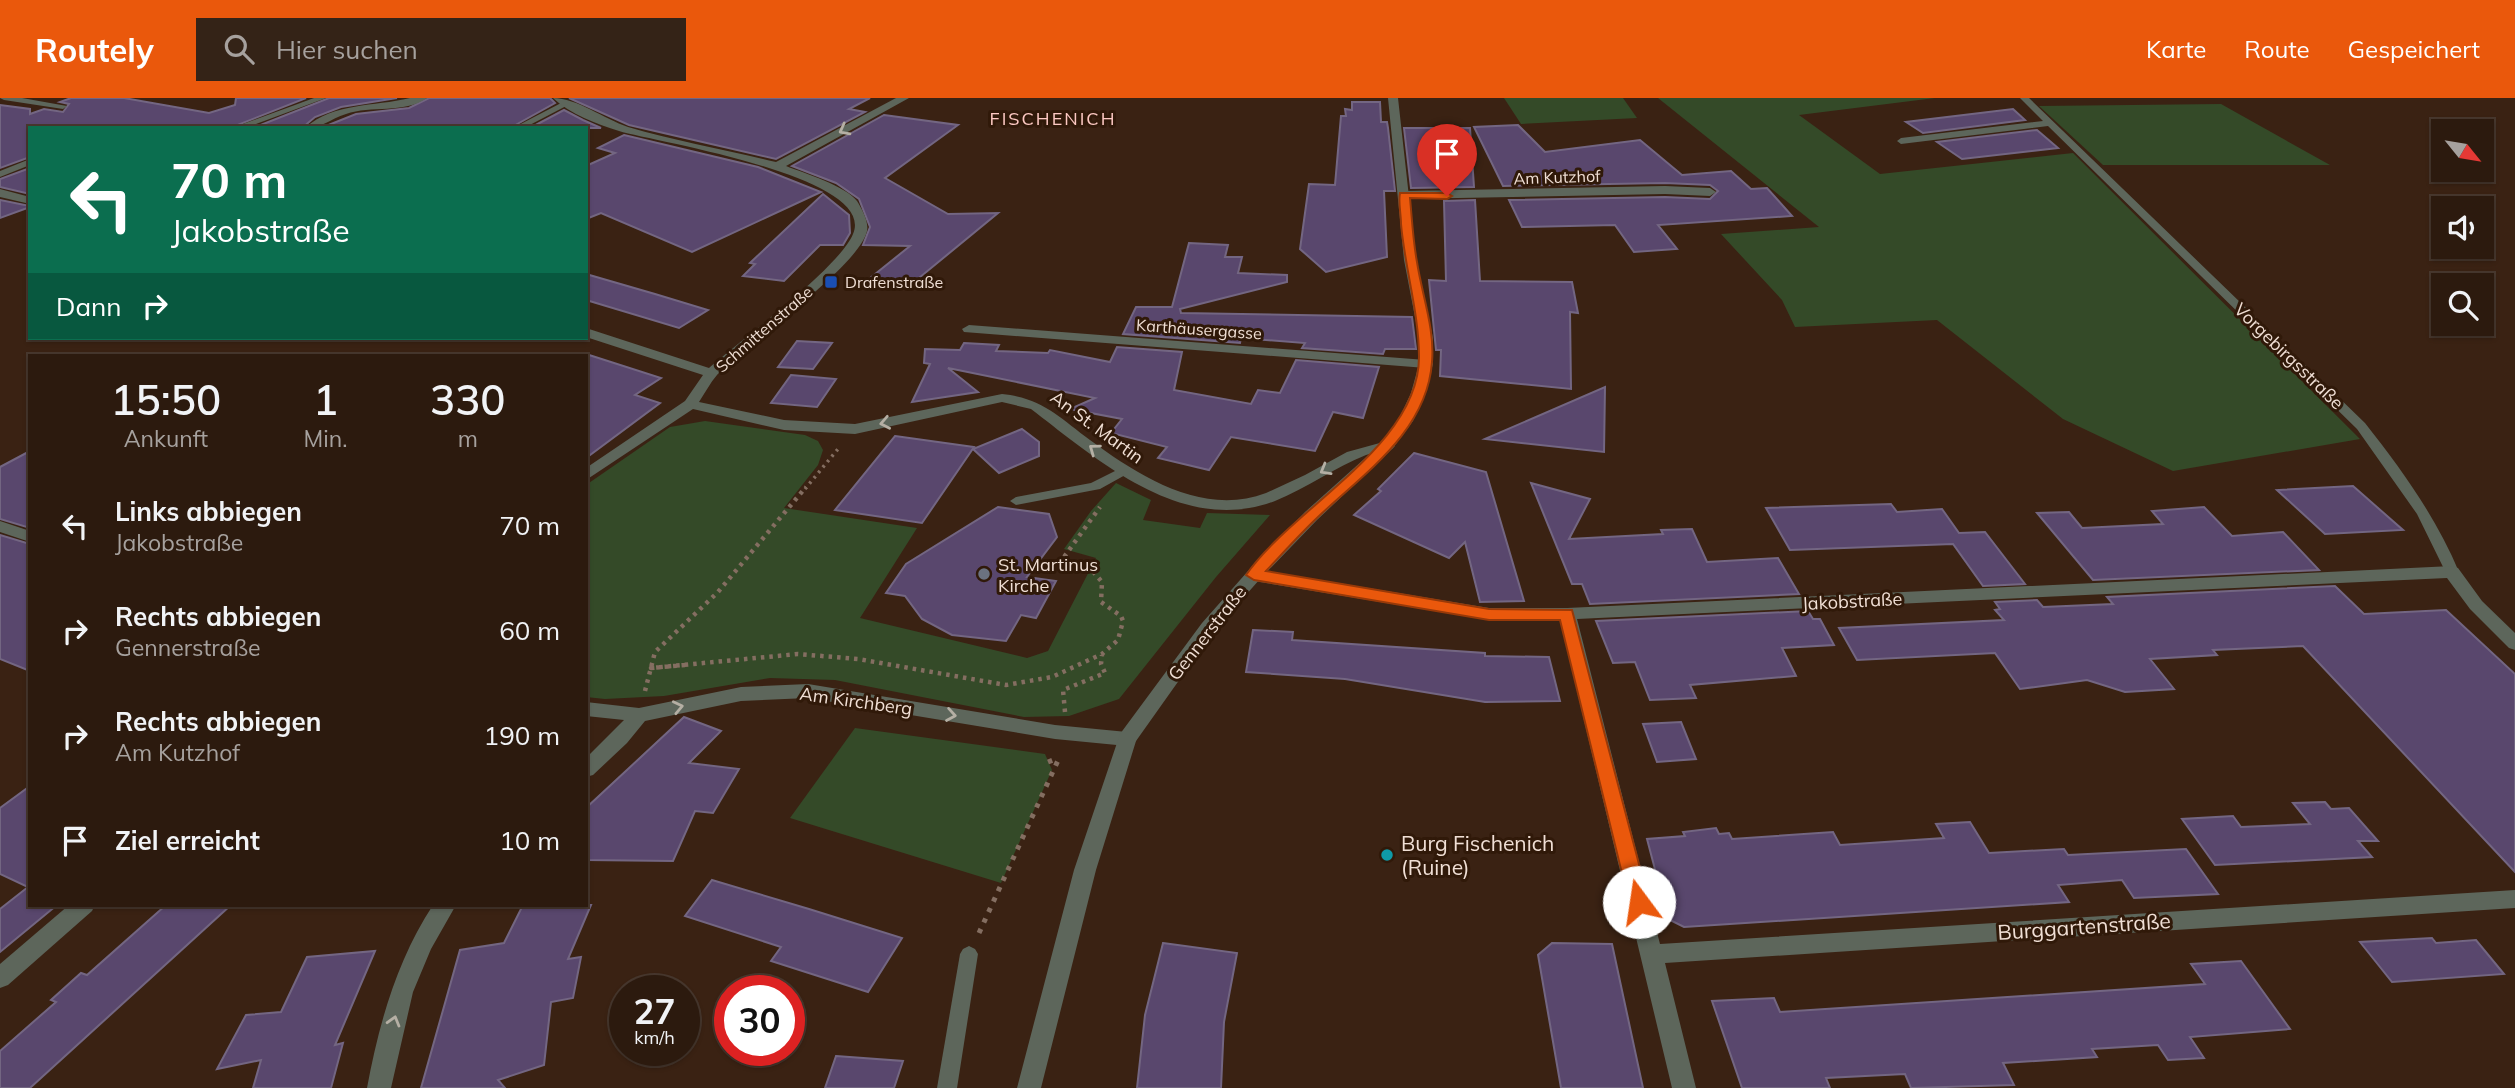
<!DOCTYPE html>
<html lang="de">
<meta charset="utf-8">
<style>
body{margin:0;font-family:Mulish,sans-serif;background:#342317;color:#f1f3f6;height:100vh;display:flex;flex-direction:column;font-size:26px;white-space:nowrap}
*{box-sizing:border-box;margin:0}
p{font-size:23px;color:#a6a19e}
.icon{flex:none;width:38px;height:38px;fill:none;stroke:currentColor;stroke-width:2;stroke-linecap:round;stroke-linejoin:round}
.map{position:relative;flex:1;overflow:hidden}
.side{position:absolute;left:28px;top:256px;width:560px;height:553px;display:flex;flex-direction:column;background:#2c1a0e;border-radius:0px;box-shadow:0 2px 5px #0004,0 0 0 2px #48382e}
.side>*{flex:none}
.banner{position:absolute;left:28px;top:28px;width:560px;height:214px;border-radius:0px;box-shadow:0 2px 5px #0004,0 0 0 2px #48382e;background:#0b6e4f;color:#fff;overflow:hidden}
.needle{width:46px;rotate:120deg}
.fabs{position:absolute;left:2431px;top:21px;display:grid;gap:14px}
.fabs a{display:grid;place-items:center;width:63px;height:63px;border-radius:0px;background:#2c1a0e;box-shadow:0 2px 5px #0004,0 0 0 2px #48382e;font-size:35px}
.speed{position:absolute;left:609px;top:877px;display:flex;gap:14px;font-size:35px;font-weight:700;text-align:center}
.speed>*{display:grid;place-content:center;width:91px;height:91px;border-radius:50%;background:#2c1a0e;box-shadow:0 2px 5px #0004,0 0 0 2px #48382e;line-height:1}
.speed small{font-size:18px;font-weight:400}
.speed .limit{border:10px solid #d22;background:#fff;color:#111}
.pin{position:absolute;display:grid;place-items:center;width:60px;height:60px;color:#fff;margin:-72px -30px;border-radius:50% 50% 50% 0;rotate:-45deg;box-shadow:0 0 7px #0007}
.pin .icon{rotate:45deg}
.me{position:absolute;width:77px;margin:-38px;rotate:346deg;stroke-linejoin:round;filter:drop-shadow(0 0 5px #0008)}
.turn{display:flex;align-items:center;gap:24px;height:147px;padding:0 28px;font-size:32px}
.turn .icon{width:91px;height:91px;stroke-width:2.5}
.turn b{display:block;font-size:49px;line-height:60px}
.then{display:flex;align-items:center;height:66px;padding:0 28px;background:#0003;gap:14px;font-size:26px}
.eta{display:flex;justify-content:space-evenly;align-items:center;height:119px;text-align:center}
.eta b{font-size:42px;font-weight:600;line-height:49px}
ul{padding:0;list-style:none}
li{display:flex;align-items:center;gap:21px;height:105px;padding:0 28px}
li div{flex:1}
li b{display:block;font-size:26px}
li em{font-style:normal}
header{display:flex;align-items:center;gap:42px;box-sizing:border-box;height:98px;padding:0 35px;background:#ea580c;color:#fff}
header strong{font-size:33px}
nav{display:flex;gap:38px;margin-inline-start:auto;font-size:24px}
.search{width:490px;height:63px;background:#342317;display:flex;align-items:center;gap:18px;box-sizing:border-box;padding:0 24px;border-radius:0px;color:#a6a19e;font-size:26px}
.map>svg:first-child{display:block}
.green{fill:#344a28}
.building{fill:#59476d;stroke:#736682;stroke-width:2}
.lines{fill:none;stroke-linecap:round;stroke-linejoin:round}
.path-far2{stroke:#846e61;stroke-width:3.5;stroke-dasharray:2.5 4.5;stroke-linecap:butt}
.path-far1{stroke:#846e61;stroke-width:4.5;stroke-dasharray:3.5 5;stroke-linecap:butt}
.path{stroke:#846e61;stroke-width:5;stroke-dasharray:4.5 7;stroke-linecap:butt}
.service{fill:#5d665b;fill-rule:evenodd}
.minor{fill:#5d665b;fill-rule:evenodd}
.tertiary{fill:#5d665b;fill-rule:evenodd}
.oneway{stroke:#b5afa4}
.route{fill:#ea580c;stroke:#983908;stroke-width:2}
.transit-dot{fill:#1a4fb4;stroke:#301909;stroke-width:2.5}
.worship-dot{fill:#6b7280;stroke:#301909;stroke-width:2.5}
.culture-dot{fill:#0f9aa8;stroke:#301909;stroke-width:2.5}
.labels{text-anchor:middle;dominant-baseline:central;stroke-width:6;stroke-linejoin:round;paint-order:stroke}
.far-street-label{font-size:16px;fill:#f0dfd5;stroke:#301909}
.far-poi-label{font-size:16px;fill:#f0dfd5;stroke:#301909;text-anchor:start}
.far-quarter-label{font-size:18px;letter-spacing:2px;fill:#fdc9c3;stroke:#301909}
.street-label{font-size:18px;fill:#f0dfd5;stroke:#301909}
.poi-label{font-size:18px;fill:#f0dfd5;stroke:#301909;text-anchor:start}
.near-poi-label{font-size:21px;fill:#f0dfd5;stroke:#301909;text-anchor:start}
.near-street-label{font-size:21px;fill:#f0dfd5;stroke:#301909}
</style>
<header>
<strong>Routely</strong>
<div class="search"><svg class="icon" aria-label="search" viewBox="0 0 24 24"><circle cx="10" cy="10" r="6"/><path d="M15 15l6 6"/></svg>Hier suchen</div>
<nav><a>Karte</a><a>Route</a><a>Gespeichert</a></nav>
</header>
<div class="map">
<svg width="2515" height="990" viewBox="0 0 2515 990">
<rect width="100%" height="100%" fill="#3a2213"/>
<g class="green">
<polygon points="1504,0 1623,0 1637,20 1521,26"/>
<polygon points="1658,0 1935,0 1799,17 1880,76 2073,55 2360,341 2173,373 2063,321 1937,222 1795,229 1782,202 1721,136 1819,129"/>
<polygon points="2221,6 2330,67 2103,67 2039,8"/>
<polygon points="705,323 805,337 818,343 823,352 818,367 784,410 917,430 860,520 1027,560 1048,553 1096,460 1064,451 1091,413 1116,385 1151,402 1143,422 1200,430 1207,415 1270,417 1216,479 1119,601 1069,618 1024,619 835,582 770,580 664,598 605,601 586,599 586,387 670,329"/>
<polygon points="855,630 1045,656 1052,672 1001,785 790,720"/>
</g>
<g class="building">
<polygon points="71,0 124,0 209,15 235,7 236,0 306,0 230,30 30,30 30,59 0,70 0,7 30,11 30,16 44,11 63,14 69,6 60,4"/>
<polygon points="329,0 397,0 341,9 315,19 302,30 253,30"/>
<polygon points="429,0 550,0 555,5 510,30 321,30 356,16 409,10"/>
<polygon points="569,0 870,0 849,11 865,14 776,61 629,27"/>
<polygon points="1352,4 1380,4 1381,24 1387,24 1388,30 1395,93 1384,93 1387,159 1326,174 1300,151 1309,86 1335,87 1341,18 1346,18 1345,11 1352,12"/>
<polygon points="2013,11 2025,22 1923,35 1906,24"/>
<polygon points="564,12 583,22 601,30 530,30"/>
<polygon points="884,17 958,27 885,80 948,116 998,115 908,189 869,181 910,148 863,147 870,129 859,101 836,85 792,68"/>
<polygon points="1518,27 1545,54 1640,42 1682,77 1731,73 1751,91 1767,90 1792,118 1658,127 1677,151 1634,154 1615,127 1522,129 1509,102 1665,99 1710,101 1718,93 1710,87 1665,85 1503,88 1474,29"/>
<polygon points="1404,30 1470,30 1474,89 1411,90"/>
<polygon points="2037,32 2058,50 1962,61 1937,44"/>
<polygon points="624,37 758,69 821,94 692,154 601,115 586,121 586,68 615,55 598,50"/>
<polygon points="30,70 30,96 0,89 0,81"/>
<polygon points="823,96 849,117 850,135 843,147 820,147 784,183 743,178 755,166 750,165"/>
<polygon points="0,102 30,108 30,109 0,120"/>
<polygon points="1475,102 1480,183 1572,184 1578,215 1570,214 1571,291 1440,278 1441,252 1436,252 1429,182 1446,183 1444,103"/>
<polygon points="1189,145 1228,147 1225,159 1242,159 1238,175 1287,177 1287,184 1180,211 1181,215 1412,219 1416,251 1385,251 1383,256 1302,250 1305,245 1241,240 1240,245 1123,236 1136,209 1172,209"/>
<polygon points="586,176 655,196 708,212 679,230 586,202"/>
<polygon points="797,243 832,245 813,271 778,269"/>
<polygon points="964,245 999,247 996,253 1048,255 1050,252 1110,264 1117,249 1182,254 1174,292 1251,306 1258,292 1280,295 1296,262 1379,269 1363,320 1333,314 1315,353 1231,339 1209,372 1158,360 1167,349 1111,335 1122,321 1070,311 1095,300 948,270 978,294 912,304 930,266 924,265 925,251 960,252"/>
<polygon points="586,256 661,280 635,297 660,305 586,360"/>
<polygon points="791,277 836,281 817,309 771,305"/>
<polygon points="1605,289 1604,354 1485,341"/>
<polygon points="1022,331 1039,344 1039,358 999,375 973,351"/>
<polygon points="895,338 974,349 922,425 835,412"/>
<polygon points="30,353 30,430 0,421 0,369"/>
<polygon points="1414,355 1486,374 1524,503 1480,504 1465,444 1449,460 1354,417 1381,393 1378,391"/>
<polygon points="1531,385 1590,401 1569,441 1663,436 1661,432 1692,431 1707,464 1778,460 1799,496 1590,506 1582,486 1572,486"/>
<polygon points="2353,388 2403,432 2325,436 2277,392"/>
<polygon points="1891,406 1897,414 1942,411 1959,435 1985,434 2025,486 1983,488 1953,446 1790,452 1766,410"/>
<polygon points="998,409 1049,416 1057,439 1027,479 1056,483 1036,520 1021,517 1006,543 952,537 922,521 905,498 886,495 906,466"/>
<polygon points="2204,409 2232,438 2283,434 2319,472 2093,482 2037,415 2069,414 2082,430 2163,426 2152,413"/>
<polygon points="0,437 30,446 30,573 0,561"/>
<polygon points="2335,488 2364,516 2446,512 2515,576 2515,774 2303,548 2213,552 2217,557 2150,561 2174,591 2125,594 2087,582 2020,591 1995,555 1857,562 1839,530 2004,522 1995,512 2000,511 1995,504 2037,502 2043,509 2113,506 2107,499"/>
<polygon points="1808,513 1813,521 1820,521 1834,547 1782,550 1796,578 1690,587 1696,600 1650,602 1635,564 1613,565 1596,523"/>
<polygon points="1253,532 1293,534 1292,542 1485,555 1485,558 1549,559 1560,603 1485,604 1345,581 1246,574"/>
<polygon points="684,619 721,633 689,665 739,671 713,715 695,713 673,763 586,762 586,710"/>
<polygon points="1681,624 1696,661 1657,664 1643,626"/>
<polygon points="30,688 30,807 57,807 0,854 0,811 28,789 0,776 0,710"/>
<polygon points="2325,704 2331,711 2349,710 2378,743 2358,743 2372,759 2215,767 2182,721 2233,718 2241,729 2310,726 2293,705"/>
<polygon points="1970,724 1989,755 2064,751 2068,757 2186,751 2218,796 2134,800 2122,782 2058,787 2069,804 1684,829 1668,821 1647,741 1685,738 1683,734 1716,730 1719,736 1729,735 1732,741 1833,734 1840,747 1944,740 1936,726"/>
<polygon points="712,782 809,811 902,840 868,894 771,863 781,849 685,818"/>
<polygon points="166,807 231,807 30,990 0,990 0,953 56,904 51,902 81,875 87,877"/>
<polygon points="523,807 591,807 568,861 581,859 573,900 551,904 544,967 498,982 505,990 421,990 460,852 504,845"/>
<polygon points="2432,840 2436,845 2476,842 2504,876 2392,884 2360,844"/>
<polygon points="1163,845 1237,855 1224,924 1221,990 1137,990 1145,917"/>
<polygon points="1552,845 1612,846 1643,990 1561,990 1538,857"/>
<polygon points="375,853 335,947 343,945 331,990 253,990 261,962 217,971 246,917 281,914 307,859"/>
<polygon points="2241,863 2290,931 2190,939 2204,960 2168,962 2158,947 2092,951 2097,959 2003,965 2014,987 1911,990 1905,976 1826,980 1830,990 1742,990 1712,903 1774,900 1780,914 2205,886 2191,866"/>
<polygon points="836,958 903,963 894,990 825,990"/>
</g>
<g class="lines">
<polyline class="path-far2" points="805,391 838,351"/>
<g class="path-far1">
<polyline points="685,567 651,570 798,556 858,561 1006,587 1052,579 1102,556 1118,542 1123,523 1121,518 1101,504 1102,484 1085,464 1059,466 1100,409"/>
<polyline points="645,593 655,554 718,494 806,389"/>
<polyline points="1065,614 1063,592 1105,575 1101,566 1102,557"/>
</g>
<g class="path">
<polyline points="1048,664 1058,660"/>
<polyline points="979,835 1060,658"/>
</g>
<g class="service">
<polygon points="0,0 22,0 67,8 63,11 4,2"/>
<polygon points="314,0 326,0 245,30 232,30"/>
<path d="M2020,0H2029L2365,325C2402,372 2436,419 2459,474L2457,477H2447L2417,416L2357,331L2048,28L1901,46L1897,43L1901,40L2043,23Z"/>
<polygon points="563,4 570,6 524,30 513,30"/>
<polygon points="30,61 30,67 0,79 0,73"/>
<polygon points="1123,369 1129,373 1127,376 1100,391 1016,407 1010,403 1016,399 1091,385"/>
<polygon points="969,848 975,851 978,856 957,990 937,990 960,856 963,851"/>
</g>
<g class="minor">
<path d="M410,0H427C404,16 371,7 346,16C330,21 322,30 305,30C335,4 373,9 410,0Z"/>
<path d="M553,0C577,0 604,21 628,29C676,43 727,52 776,64L896,0H909L786,68C804,75 846,88 857,103C862,111 869,124 867,133C859,169 746,246 717,277C710,285 705,295 699,304L784,322L855,326L1002,296C1042,300 1059,319 1090,342C1139,378 1203,419 1266,395L1305,377L1347,354L1387,343L1395,348L1392,351C1384,353 1375,354 1366,357C1335,369 1307,390 1275,403C1183,438 1099,363 1031,311L1002,304L855,336L784,332L693,311L586,382V370L685,303L703,277L586,239V230L709,270C741,242 839,170 853,136C878,78 655,44 619,33C597,26 570,16 553,0Z"/>
<polygon points="1665,88 1710,90 1716,94 1710,98 1665,96 1404,101 1398,97 1404,93"/>
<polygon points="0,91 30,99 30,106 0,99"/>
<polygon points="969,227 1426,262 1433,266 1426,270 964,234 962,231"/>
<polygon points="0,423 30,433 30,444 0,434"/>
<polygon points="2452,468 2458,470 2482,503 2515,535 2515,552 2509,550 2470,511 2447,480 1577,521 1660,846 2515,792 2515,810 1665,865 1696,990 1672,990 1560,522 1489,522 1254,483 1245,477 1254,471 1489,510 1567,510"/>
<polygon points="808,586 1055,627 1127,634 1134,636 1137,641 1134,646 1127,648 1055,641 808,600 741,603 645,623 627,645 593,677 586,679 586,660 624,622 586,618 586,604 639,610 741,589"/>
<polygon points="69,807 95,807 92,813 8,887 0,890 0,866"/>
<path d="M433,807H456L431,851L413,894L391,990H367C379,925 397,862 433,807Z"/>
</g>
<polygon class="tertiary" points="1388,0 1398,0 1416,162 1433,240 1433,266 1425,295 1413,323 1392,351 1317,422 1260,481 1214,533 1136,643 1096,772 1041,990 1017,990 1074,772 1120,636 1202,525 1248,473 1305,414 1382,345 1398,323 1411,295 1419,266 1419,240 1404,162"/>
</g>
<defs><path id="oneway-chevron" d="M-2-3.5L2.5 0L-2 3.5" fill="none" stroke-width="1.6" stroke-linecap="round" stroke-linejoin="round" transform="scale(1.75)"/></defs>
<g class="oneway">
<use href="#oneway-chevron" transform="translate(844 32) rotate(152)"/>
<use href="#oneway-chevron" transform="translate(885 325) rotate(169)"/>
<use href="#oneway-chevron" transform="translate(1094 351) rotate(-144)"/>
<use href="#oneway-chevron" transform="translate(1325 372) rotate(150)"/>
<use href="#oneway-chevron" transform="translate(678 609) rotate(-12)"/>
<use href="#oneway-chevron" transform="translate(951 617) rotate(10)"/>
<use href="#oneway-chevron" transform="translate(394 923) rotate(-74)"/>
</g>
<path class="route" d="M1400,95H1447L1452,98L1447,101L1410,100C1412,121 1413,143 1417,164C1422,197 1435,231 1432,264C1427,334 1363,376 1318,419C1300,436 1283,455 1266,473L1489,511L1572,512L1649,804L1646,810L1639,812L1632,810L1629,804L1560,522H1489L1254,482L1246,477C1293,409 1419,348 1419,259C1419,215 1405,171 1401,126C1401,116 1398,104 1400,95Z"/>
<rect class="transit-dot" x="824" y="177" width="14" height="14" rx="3.5"/>
<circle class="worship-dot" cx="984" cy="476" r="7"/>
<circle class="culture-dot" cx="1387" cy="757" r="7"/>
<g class="labels">
<g class="far-street-label">
<text transform="translate(1557 79) rotate(-2)">Am Kutzhof</text>
<text transform="translate(764 231) rotate(-41)">Schmittenstraße</text>
<text transform="translate(1199 231) rotate(4)">Karthäusergasse</text>
</g>
<g class="far-poi-label">
<text x="845" y="184">Drafenstraße</text>
</g>
<g class="far-quarter-label">
<text x="1053" y="20">FISCHENICH</text>
</g>
<g class="street-label">
<text transform="translate(2289 258) rotate(44)">Vorgebirgsstraße</text>
<text transform="translate(1097 329) rotate(36)">An St. Martin</text>
<text transform="translate(1852 503) rotate(-3)">Jakobstraße</text>
<text transform="translate(1207 535) rotate(-52)">Gennerstraße</text>
<text transform="translate(856 603) rotate(8)">Am Kirchberg</text>
</g>
<g class="poi-label">
<text x="998" y="466">St. Martinus<tspan x="998" dy="21">Kirche</tspan></text>
</g>
<g class="near-poi-label">
<text x="1401" y="745">Burg Fischenich<tspan x="1401" dy="24">(Ruine)</tspan></text>
</g>
<g class="near-street-label">
<text transform="translate(2084 828) rotate(-4)">Burggartenstraße</text>
</g>
</g>
</svg>
<div class="fabs">
<a><svg class="needle" viewBox="-14 -14 28 28"><path d="M0-13l5 13h-10z" fill="#e53935"/><path d="M0 13l5-13h-10z" fill="#a6a19e"/></svg></a>
<a><svg class="icon" aria-label="sound" viewBox="0 0 24 24"><path d="M4 9h4l5-4v14l-5-4H4zM17 9q2 3 0 6"/></svg></a>
<a><svg class="icon" aria-label="search" viewBox="0 0 24 24"><circle cx="10" cy="10" r="6"/><path d="M15 15l6 6"/></svg></a>
</div>
<div class="speed"><div>27<small>km/h</small></div><div class="limit">30</div></div>
<div class="pin" style="left:1447px;top:98px;background:#d93025"><svg class="icon" aria-label="arrive" viewBox="0 0 24 24"><path d="M6 21V4h12l-3 4 3 4H6"/></svg></div>
<svg class="me" style="left:1639px;top:804px" viewBox="-20 -20 40 40"><circle r="19" fill="#fff"/><path d="M0-13L10 11 0 6-10 11z" fill="#ea580c"/></svg>
<div class="banner">
<div class="turn"><svg class="icon" aria-label="left" viewBox="0 0 24 24"><path d="M17 20v-9H6M10 6l-5 5 5 5"/></svg><div><b>70 m</b>Jakobstraße</div></div>
<div class="then">Dann<svg class="icon" aria-label="right" viewBox="0 0 24 24"><path d="M7 20v-9h11M14 6l5 5-5 5"/></svg></div>
</div>
<section class="side">
<div class="eta">
<div><b>15:50</b><p>Ankunft</p></div>
<div><b>1</b><p>Min.</p></div>
<div><b>330</b><p>m</p></div>
</div>
<ul>
<li><svg class="icon" aria-label="left" viewBox="0 0 24 24"><path d="M17 20v-9H6M10 6l-5 5 5 5"/></svg><div><b>Links abbiegen</b><p>Jakobstraße</p></div><em>70 m</em></li>
<li><svg class="icon" aria-label="right" viewBox="0 0 24 24"><path d="M7 20v-9h11M14 6l5 5-5 5"/></svg><div><b>Rechts abbiegen</b><p>Gennerstraße</p></div><em>60 m</em></li>
<li><svg class="icon" aria-label="right" viewBox="0 0 24 24"><path d="M7 20v-9h11M14 6l5 5-5 5"/></svg><div><b>Rechts abbiegen</b><p>Am Kutzhof</p></div><em>190 m</em></li>
<li><svg class="icon" aria-label="arrive" viewBox="0 0 24 24"><path d="M6 21V4h12l-3 4 3 4H6"/></svg><div><b>Ziel erreicht</b></div><em>10 m</em></li>
</ul>
</section>
</div>
